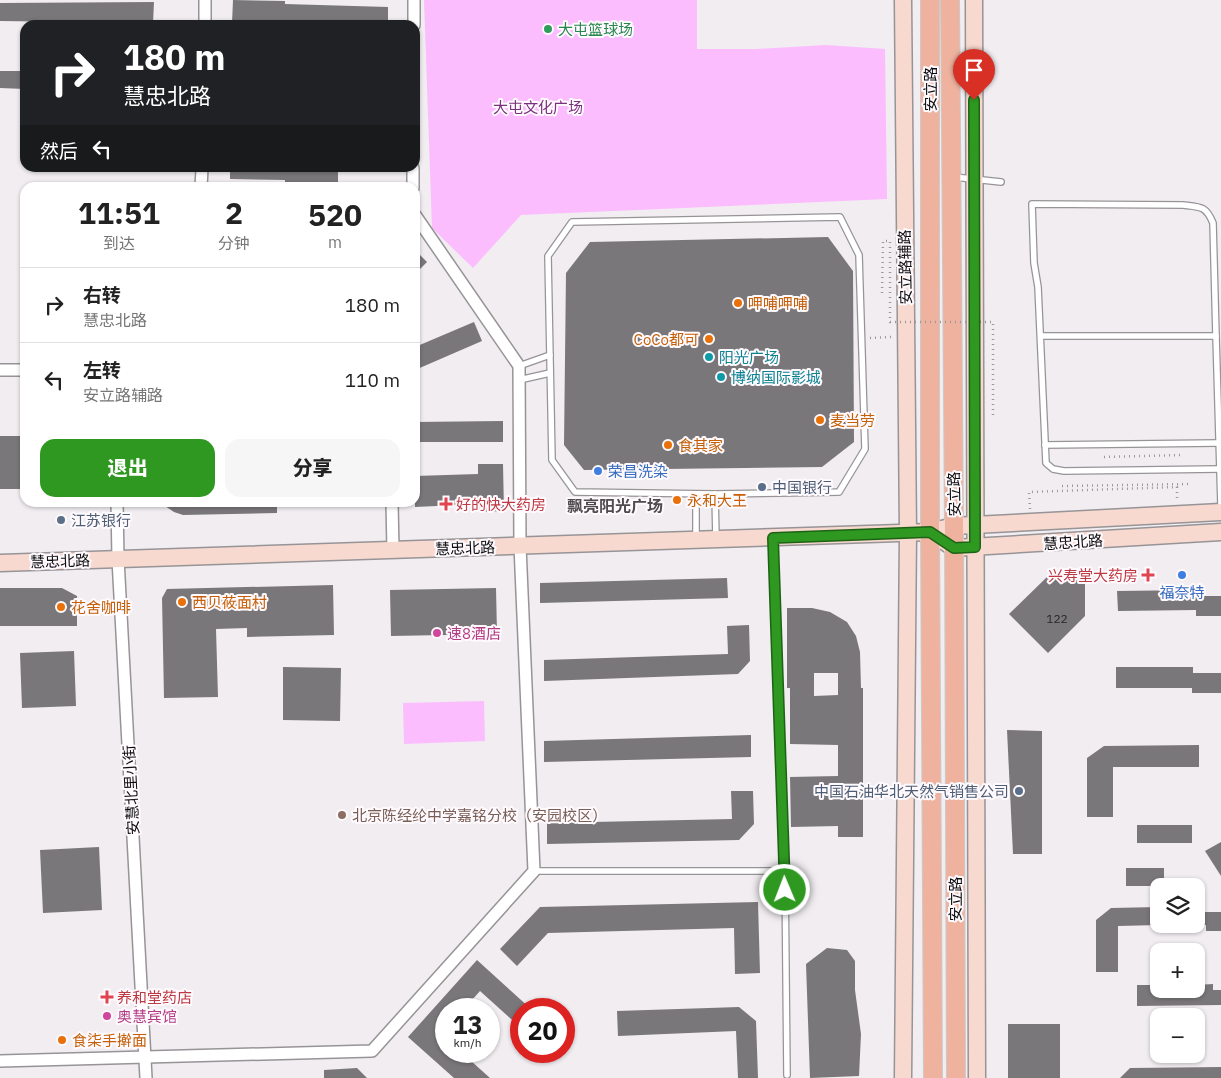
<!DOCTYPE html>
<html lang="zh">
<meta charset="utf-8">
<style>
body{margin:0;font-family:"IBM Plex Sans","Noto Sans SC",sans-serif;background:#f6f6f6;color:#222;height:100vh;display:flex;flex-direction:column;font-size:19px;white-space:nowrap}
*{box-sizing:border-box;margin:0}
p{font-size:16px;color:#767676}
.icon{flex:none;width:28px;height:28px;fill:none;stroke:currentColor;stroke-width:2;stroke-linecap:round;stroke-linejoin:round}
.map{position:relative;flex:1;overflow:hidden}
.side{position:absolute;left:20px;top:182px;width:400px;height:325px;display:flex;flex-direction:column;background:#fff;border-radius:15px;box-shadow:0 1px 4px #0004}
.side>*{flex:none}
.banner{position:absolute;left:20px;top:20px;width:400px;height:152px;border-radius:15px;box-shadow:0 1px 4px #0004;background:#202124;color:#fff;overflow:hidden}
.tools{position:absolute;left:1150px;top:878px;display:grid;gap:10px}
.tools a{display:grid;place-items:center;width:55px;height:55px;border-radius:10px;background:#fff;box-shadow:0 1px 4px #0004;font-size:25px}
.speed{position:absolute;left:435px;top:998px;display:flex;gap:10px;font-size:25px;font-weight:700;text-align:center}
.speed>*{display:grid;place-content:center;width:65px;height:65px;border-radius:50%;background:#fff;box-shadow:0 1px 4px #0004;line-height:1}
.speed small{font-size:12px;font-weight:400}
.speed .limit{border:8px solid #d22;background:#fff;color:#111}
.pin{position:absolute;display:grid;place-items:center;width:42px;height:42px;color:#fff;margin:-51px -21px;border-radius:50% 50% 50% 0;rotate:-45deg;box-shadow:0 0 5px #0007}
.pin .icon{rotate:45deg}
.me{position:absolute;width:55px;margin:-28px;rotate:359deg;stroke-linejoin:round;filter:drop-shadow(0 0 4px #0008)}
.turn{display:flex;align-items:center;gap:18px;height:105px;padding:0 20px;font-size:22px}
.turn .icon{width:65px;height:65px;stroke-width:2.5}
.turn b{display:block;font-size:35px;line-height:42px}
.then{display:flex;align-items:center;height:48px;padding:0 20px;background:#0003;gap:10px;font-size:19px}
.eta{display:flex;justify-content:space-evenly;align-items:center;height:85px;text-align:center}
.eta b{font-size:30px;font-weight:800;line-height:35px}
.cta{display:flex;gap:10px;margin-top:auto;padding:10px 20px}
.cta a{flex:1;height:58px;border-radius:15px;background:#2e9821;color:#fff;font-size:20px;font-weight:800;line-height:58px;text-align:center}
.cta a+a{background:#f6f6f6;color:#222}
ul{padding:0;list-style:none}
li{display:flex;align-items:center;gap:15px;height:75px;padding:0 20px;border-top:1px solid #e0e0e0}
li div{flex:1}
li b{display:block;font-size:19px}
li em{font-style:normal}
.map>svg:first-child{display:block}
.green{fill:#fbbdfe}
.building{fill:#7a777a;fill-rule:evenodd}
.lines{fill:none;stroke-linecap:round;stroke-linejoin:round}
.lane-casing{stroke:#979497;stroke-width:8}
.street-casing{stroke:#979497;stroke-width:14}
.secondary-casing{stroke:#979497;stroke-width:19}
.primary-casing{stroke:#cacaca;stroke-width:20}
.path{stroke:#9c999c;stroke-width:2.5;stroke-dasharray:1 4;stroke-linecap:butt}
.lane{stroke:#fff;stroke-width:5.5}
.street{stroke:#fff;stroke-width:11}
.secondary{stroke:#f7d9cf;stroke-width:16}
.primary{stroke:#efb29f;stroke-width:18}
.path-bridge{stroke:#9c999c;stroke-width:2.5;stroke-dasharray:1 4;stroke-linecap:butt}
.route-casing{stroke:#1e6315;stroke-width:12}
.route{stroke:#2e9821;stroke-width:9}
.leisure-dot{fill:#2e9e5b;stroke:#fefafe;stroke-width:2}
.food-dot{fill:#e8710a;stroke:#fefafe;stroke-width:2}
.culture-dot{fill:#0f9aa8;stroke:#fefafe;stroke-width:2}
.shop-dot{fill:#3f7fe0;stroke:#fefafe;stroke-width:2}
.service-dot{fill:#5c6f8a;stroke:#fefafe;stroke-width:2}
.health-dot{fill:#e0444e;stroke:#fefafe;stroke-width:2}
.hotel-dot{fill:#d1479c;stroke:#fefafe;stroke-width:2}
.education-dot{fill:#8d6e63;stroke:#fefafe;stroke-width:2}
.labels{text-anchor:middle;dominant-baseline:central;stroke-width:4;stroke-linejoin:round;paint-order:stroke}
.number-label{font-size:12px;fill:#282728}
.leisure-label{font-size:15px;fill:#27864d;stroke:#fefafe;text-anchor:start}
.street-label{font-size:15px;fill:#0d0c0d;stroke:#fefafe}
.park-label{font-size:15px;fill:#792f7e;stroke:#fefafe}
.food-label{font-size:15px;fill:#c56008;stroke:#fefafe;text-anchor:start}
.culture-label{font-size:15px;fill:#0d838f;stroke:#fefafe;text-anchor:start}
.shop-label{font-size:15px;fill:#366cbe;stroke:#fefafe;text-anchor:start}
.service-label{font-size:15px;fill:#4e5e75;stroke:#fefafe;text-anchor:start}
.health-label{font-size:15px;fill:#be3a42;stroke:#fefafe;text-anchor:start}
.hotel-label{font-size:15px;fill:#b23c85;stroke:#fefafe;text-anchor:start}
.education-label{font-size:15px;fill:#785e54;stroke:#fefafe;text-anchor:start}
.neighbourhood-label{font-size:16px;font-weight:bold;fill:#4f4c4f;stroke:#fefafe}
</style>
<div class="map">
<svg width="1221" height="1078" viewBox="0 0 1221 1078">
<rect width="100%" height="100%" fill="#f1edf1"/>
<g class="green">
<polygon points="424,0 697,0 697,49 756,49 826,45 885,49 887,199 521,215 473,268 432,228"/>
<polygon points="484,701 485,741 404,744 403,703"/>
</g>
<g class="building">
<polygon points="233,0 285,1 285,4 388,7 388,25 286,25 232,23"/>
<polygon points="154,2 153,23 0,21 0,3"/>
<polygon points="0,71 25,71 25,89 0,88"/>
<polygon points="230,168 338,168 338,187 285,185 285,180 230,179"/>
<polygon points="828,237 853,271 854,442 822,467 584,470 564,445 566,273 590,242"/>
<polygon points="415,250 427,262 415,274"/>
<polygon points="474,322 482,341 415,370 415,347"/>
<polygon points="503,421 503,442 415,442 415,422"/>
<rect x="0" y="436" width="25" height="53"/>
<polygon points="478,464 503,464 504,511 479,512 479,504 415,507 415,476 478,474"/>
<polygon points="159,502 277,502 277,513 183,515 174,512"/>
<polygon points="1047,577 1085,577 1085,616 1048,653 1009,614"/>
<polygon points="727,578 728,598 540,603 540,583"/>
<polygon points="333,585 334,635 247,637 247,628 216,629 218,697 164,698 162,598 167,589"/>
<polygon points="0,588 62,588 77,596 77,626 0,626"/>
<polygon points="496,588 497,634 391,636 390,590"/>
<polygon points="1196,590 1196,596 1221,596 1221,616 1196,616 1196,610 1118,611 1117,591"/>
<path d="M787,608H812L830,612L847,622L856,636L860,652L861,688H863V837H838V826L791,827L790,777L838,776V745L790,744V688H787ZM814,673H838V695L814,696Z"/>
<polygon points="749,625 750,661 738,674 544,681 544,660 728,654 727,626"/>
<polygon points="74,651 76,706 22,708 20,653"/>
<polygon points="283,667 341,668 340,721 283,720"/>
<polygon points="1116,667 1193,667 1193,673 1221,673 1221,693 1192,693 1192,688 1116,688"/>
<polygon points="1007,730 1042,731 1042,854 1013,854"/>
<polygon points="751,735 751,757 544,762 544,741"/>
<polygon points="1199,745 1199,767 1113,767 1113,817 1087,817 1087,758 1104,746"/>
<polygon points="731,791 753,791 754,824 739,840 547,844 547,823 732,819"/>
<rect x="1137" y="825" width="55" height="18"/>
<polygon points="1221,842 1221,876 1205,851"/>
<polygon points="99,847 102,910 43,913 40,850"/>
<rect x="1126" y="868" width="38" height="18"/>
<polygon points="758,902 760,973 735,974 734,928 548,933 517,966 500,949 540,907"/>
<polygon points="1159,907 1159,925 1118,926 1118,972 1096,972 1096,920 1111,908"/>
<polygon points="1196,912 1221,912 1221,931 1206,931 1206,925 1196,925"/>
<polygon points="827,948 847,950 855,961 855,990 861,1034 859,1076 810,1078 806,964"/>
<polygon points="477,960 531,1009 521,1009 521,1028 480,991 464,1009 446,1009 446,1029 441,1035 446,1039 446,1051 460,1051 490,1078 454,1078 408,1037"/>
<polygon points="1213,984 1213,990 1221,990 1221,1005 1137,1006 1137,985 1159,985 1159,989 1196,989 1196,985"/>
<polygon points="739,1007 756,1021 758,1078 738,1078 736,1031 618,1036 617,1011"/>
<rect x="1008" y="1024" width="52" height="54"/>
<polygon points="1221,1067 1221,1078 1120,1078 1130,1068"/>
<polygon points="357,1068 367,1078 324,1078 324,1070"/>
</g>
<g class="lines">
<defs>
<g id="lane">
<polyline points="954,177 1001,182"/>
<polygon points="840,217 859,255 865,449 839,492 715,494 575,492 552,460 548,256 572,222"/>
<polyline points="1041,336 1216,336 1221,506"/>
<path d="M1216,336L1213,223C1206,206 1201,207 1183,205L1032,204L1034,263L1038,287L1046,463L1053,469L1064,471L1219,469"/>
<polyline points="519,366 550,355"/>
<polyline points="519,380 550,373"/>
<polyline points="1045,445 1218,443"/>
<polyline points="715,494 716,538"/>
<polyline points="773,538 785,871 787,1075"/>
<polyline points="696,539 696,494"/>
<polyline points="534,871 785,871"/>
</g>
<g id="street">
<polyline points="205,25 205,0"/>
<polyline points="414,25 414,0"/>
<polyline points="201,188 202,168"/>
<polyline points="413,188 413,168"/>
<polyline points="0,370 25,370"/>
<polyline points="117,502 118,559 146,1078"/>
<polyline points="392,502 393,550"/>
<polyline points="0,1061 372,1051 534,871 520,546 519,366 415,215"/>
</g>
<g id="secondary">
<polyline points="903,0 908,533 903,1078"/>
<polyline points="974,0 977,1078"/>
<polyline points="930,532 954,548 1221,532"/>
<polyline points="0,563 930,532 954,526 974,525 1221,512"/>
</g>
<g id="primary">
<polyline points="930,0 930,532 933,1078"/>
<polyline points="950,0 954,526 956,1078"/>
</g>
</defs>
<use href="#lane" class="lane-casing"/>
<use href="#street" class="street-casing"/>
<use href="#secondary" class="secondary-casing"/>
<use href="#primary" class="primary-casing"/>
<g class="path">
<polyline points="870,338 892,337"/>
<polyline points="1104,457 1183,455"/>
<polyline points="1062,486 1190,484"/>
<polyline points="1030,509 1029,492 1177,487 1177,500"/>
</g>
<use href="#lane" class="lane"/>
<use href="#street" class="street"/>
<use href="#secondary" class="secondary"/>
<use href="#primary" class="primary"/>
<polyline class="path-bridge" points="882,293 883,241 890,241 890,322 993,322 993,418"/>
</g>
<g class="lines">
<defs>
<polyline id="route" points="785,890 773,538 930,532 954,548 975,547 974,100"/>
</defs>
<use href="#route" class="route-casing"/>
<use href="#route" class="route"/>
</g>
<circle class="leisure-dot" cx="548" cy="29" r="5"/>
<g class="food-dot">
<circle cx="738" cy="303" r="5"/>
<circle cx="709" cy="339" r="5"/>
<circle cx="820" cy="420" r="5"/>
<circle cx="668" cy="445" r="5"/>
<circle cx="677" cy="500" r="5"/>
<circle cx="182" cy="602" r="5"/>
<circle cx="61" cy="607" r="5"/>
<circle cx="62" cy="1040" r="5"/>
</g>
<g class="culture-dot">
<circle cx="709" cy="357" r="5"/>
<circle cx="721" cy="377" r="5"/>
</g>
<g class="shop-dot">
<circle cx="598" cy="471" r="5"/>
<circle cx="1182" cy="575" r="5"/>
</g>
<g class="service-dot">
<circle cx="762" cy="487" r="5"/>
<circle cx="61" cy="520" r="5"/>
<circle cx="1019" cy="791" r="5"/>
</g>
<g class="health-dot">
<path d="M443.5 496.5h5v5h5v5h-5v5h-5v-5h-5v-5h5z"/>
<path d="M1145.5 567.5h5v5h5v5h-5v5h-5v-5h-5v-5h5z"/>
<path d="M104.5 989.5h5v5h5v5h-5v5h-5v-5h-5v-5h5z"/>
</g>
<g class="hotel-dot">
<circle cx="437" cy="633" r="5"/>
<circle cx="107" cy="1016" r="5"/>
</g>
<circle class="education-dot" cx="342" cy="815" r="5"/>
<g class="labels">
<g class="number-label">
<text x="1057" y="618">122</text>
</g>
<g class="leisure-label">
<text x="558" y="29">大屯篮球场</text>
</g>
<g class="street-label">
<text transform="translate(930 89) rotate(-90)">安立路</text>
<text transform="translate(905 267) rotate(-91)">安立路辅路</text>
<text transform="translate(954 494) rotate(-91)">安立路</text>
<text transform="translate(1073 542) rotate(-4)">慧忠北路</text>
<text transform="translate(465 548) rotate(-2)">慧忠北路</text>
<text transform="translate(60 561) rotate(-2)">慧忠北路</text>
<text transform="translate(131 790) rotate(-93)">安慧北里小街</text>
<text transform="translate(955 899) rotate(-90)">安立路</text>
</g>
<g class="park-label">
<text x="538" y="107">大屯文化广场</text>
</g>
<g class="food-label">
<text x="748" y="303">呷哺呷哺</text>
<text x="699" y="339" text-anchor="end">CoCo都可</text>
<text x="830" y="420">麦当劳</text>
<text x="678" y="445">食其家</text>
<text x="687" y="500">永和大王</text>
<text x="192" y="602">西贝莜面村</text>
<text x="71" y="607">花舍咖啡</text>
<text x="72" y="1040">食柒手擀面</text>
</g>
<g class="culture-label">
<text x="719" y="357">阳光广场</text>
<text x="731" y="377">博纳国际影城</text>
</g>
<g class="shop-label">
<text x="608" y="471">荣昌洗染</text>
<text x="1182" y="592" text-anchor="middle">福奈特</text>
</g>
<g class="service-label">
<text x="772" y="487">中国银行</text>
<text x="71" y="520">江苏银行</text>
<text x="1009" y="791" text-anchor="end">中国石油华北天然气销售公司</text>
</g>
<g class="health-label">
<text x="456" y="504">好的快大药房</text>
<text x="1138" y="575" text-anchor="end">兴寿堂大药房</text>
<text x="117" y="997">养和堂药店</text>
</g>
<g class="hotel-label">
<text x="447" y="633">速8酒店</text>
<text x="117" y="1016">奥慧宾馆</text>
</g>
<g class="education-label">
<text x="352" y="815">北京陈经纶中学嘉铭分校（安园校区）</text>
</g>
<g class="neighbourhood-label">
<text x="615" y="506">飘亮阳光广场</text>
</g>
</g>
</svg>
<div class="tools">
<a><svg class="icon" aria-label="layers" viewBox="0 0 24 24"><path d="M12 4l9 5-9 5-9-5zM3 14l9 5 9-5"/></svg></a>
<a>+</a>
<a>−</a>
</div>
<div class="speed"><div>13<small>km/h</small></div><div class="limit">20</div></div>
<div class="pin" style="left:974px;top:100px;background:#d93025"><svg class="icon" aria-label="arrive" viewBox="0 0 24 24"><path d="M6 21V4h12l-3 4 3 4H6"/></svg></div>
<svg class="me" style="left:785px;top:890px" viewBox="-20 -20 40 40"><circle r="17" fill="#2e9821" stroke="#fff" stroke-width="3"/><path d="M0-11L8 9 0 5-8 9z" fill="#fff"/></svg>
<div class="banner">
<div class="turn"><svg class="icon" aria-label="right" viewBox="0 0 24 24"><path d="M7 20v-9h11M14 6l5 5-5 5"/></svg><div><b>180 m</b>慧忠北路</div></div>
<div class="then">然后<svg class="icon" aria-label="left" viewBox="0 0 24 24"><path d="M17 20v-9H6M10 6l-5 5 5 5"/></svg></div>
</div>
<section class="side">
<div class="eta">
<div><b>11:51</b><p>到达</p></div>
<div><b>2</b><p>分钟</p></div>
<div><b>520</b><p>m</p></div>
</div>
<ul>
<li><svg class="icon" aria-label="right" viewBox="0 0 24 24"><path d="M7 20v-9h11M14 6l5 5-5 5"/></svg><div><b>右转</b><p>慧忠北路</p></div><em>180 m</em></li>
<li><svg class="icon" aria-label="left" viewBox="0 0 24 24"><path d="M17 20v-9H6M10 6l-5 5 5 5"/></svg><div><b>左转</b><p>安立路辅路</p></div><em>110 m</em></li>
</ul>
<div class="cta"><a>退出</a><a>分享</a></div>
</section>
</div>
